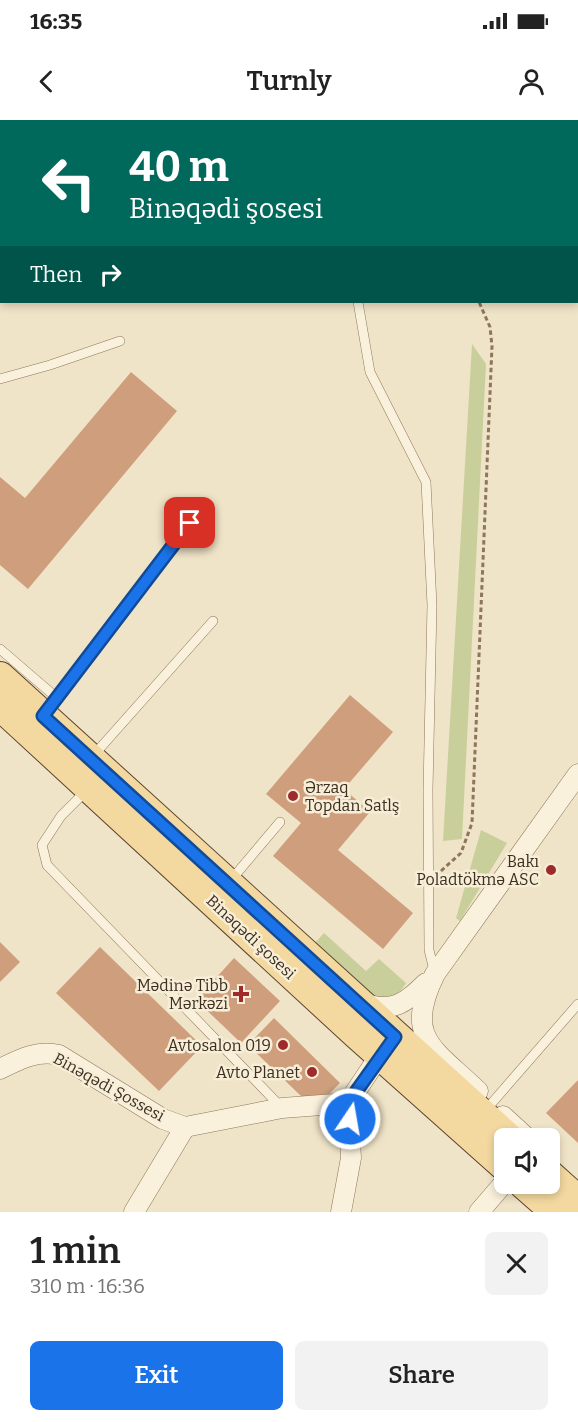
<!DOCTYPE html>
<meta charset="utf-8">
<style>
body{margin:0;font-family:Bitter,serif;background:#f2f2f2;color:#222;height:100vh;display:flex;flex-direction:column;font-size:22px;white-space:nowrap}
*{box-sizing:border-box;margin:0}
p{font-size:20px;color:#767676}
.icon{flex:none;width:33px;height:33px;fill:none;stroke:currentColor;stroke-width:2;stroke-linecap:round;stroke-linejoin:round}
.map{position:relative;height:1092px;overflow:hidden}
.sheet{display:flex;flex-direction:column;background:#fff;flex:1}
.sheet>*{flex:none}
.hud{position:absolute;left:0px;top:0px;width:579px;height:183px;box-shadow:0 3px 9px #0003;background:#00695c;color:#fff;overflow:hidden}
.tools{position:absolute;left:494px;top:1008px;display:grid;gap:12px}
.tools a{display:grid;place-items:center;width:66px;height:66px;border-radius:9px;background:#fff;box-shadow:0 3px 9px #0003;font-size:30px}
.pin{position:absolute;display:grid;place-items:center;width:51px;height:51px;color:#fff;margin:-26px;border-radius:12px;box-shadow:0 3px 9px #0006}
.me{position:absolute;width:66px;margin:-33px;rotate:12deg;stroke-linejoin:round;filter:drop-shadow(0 0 4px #0008)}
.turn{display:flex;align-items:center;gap:21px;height:126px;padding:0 30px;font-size:27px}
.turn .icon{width:78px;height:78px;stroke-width:2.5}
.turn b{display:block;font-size:42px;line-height:51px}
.then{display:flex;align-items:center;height:57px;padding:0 30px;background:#0003;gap:12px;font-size:22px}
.round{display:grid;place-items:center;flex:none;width:63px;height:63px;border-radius:9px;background:#f2f2f2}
.summary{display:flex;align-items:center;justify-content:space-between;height:102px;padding:0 30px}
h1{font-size:36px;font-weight:600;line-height:45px}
.primary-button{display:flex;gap:12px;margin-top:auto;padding:12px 30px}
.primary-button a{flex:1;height:69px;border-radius:9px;background:#1a73e8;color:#fff;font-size:24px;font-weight:600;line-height:69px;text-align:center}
.primary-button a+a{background:#f2f2f2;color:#222}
.status{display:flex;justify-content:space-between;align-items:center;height:42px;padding:0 30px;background:#fff;direction:ltr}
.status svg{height:16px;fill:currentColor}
header{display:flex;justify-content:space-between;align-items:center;height:78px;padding:0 30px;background:#fff;font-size:27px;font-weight:600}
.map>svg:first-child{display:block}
.green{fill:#c9cf9b}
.building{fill:#cf9f7d}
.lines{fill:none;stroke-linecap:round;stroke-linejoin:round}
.lane-casing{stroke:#8d765c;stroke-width:10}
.street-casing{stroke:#8d765c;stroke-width:21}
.primary-casing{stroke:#5b4430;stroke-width:32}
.path{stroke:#8d765c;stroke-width:3;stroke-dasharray:4.5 3;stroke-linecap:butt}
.lane{stroke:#faf1dc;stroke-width:9}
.street{stroke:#faf1dc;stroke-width:20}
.primary{stroke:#f3d9a0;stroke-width:30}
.route-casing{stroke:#114b97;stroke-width:15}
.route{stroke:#1a73e8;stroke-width:10}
.poi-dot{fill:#9e2a2b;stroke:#f7eed8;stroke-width:2}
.labels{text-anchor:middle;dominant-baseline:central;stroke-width:5;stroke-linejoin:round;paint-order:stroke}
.poi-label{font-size:16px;fill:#3d2e20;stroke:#f7eed8;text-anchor:end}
.street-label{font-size:16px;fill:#3d2e20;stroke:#f7eed8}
</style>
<div class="status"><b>16:35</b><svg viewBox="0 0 49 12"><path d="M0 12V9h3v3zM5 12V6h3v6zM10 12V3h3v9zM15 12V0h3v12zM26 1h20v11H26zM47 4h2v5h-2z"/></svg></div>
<header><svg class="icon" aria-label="back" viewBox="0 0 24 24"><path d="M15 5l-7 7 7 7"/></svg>Turnly<svg class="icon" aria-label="person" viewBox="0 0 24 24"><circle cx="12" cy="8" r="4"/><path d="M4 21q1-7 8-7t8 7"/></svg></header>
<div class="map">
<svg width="578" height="1092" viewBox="0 0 578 1092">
<rect width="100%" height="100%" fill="#f0e4c8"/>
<g class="green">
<polygon points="472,224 486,244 462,719 443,721"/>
<polygon points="481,710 507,723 460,801 456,798"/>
<path d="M324,813L366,851L379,839L406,863C400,873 392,880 379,878C361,875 328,838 313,825Z"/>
</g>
<g class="building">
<polygon points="131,252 177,291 28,469 0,445 0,357 25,378"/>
<polygon points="350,575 393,612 344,669 370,692 338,730 413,793 383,829 273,736 301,703 266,674"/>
<polygon points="0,822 20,842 0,862"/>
<polygon points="100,827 202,926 159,971 56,873"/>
<polygon points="234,838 280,881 241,923 196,880"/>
<polygon points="274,898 340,963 327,976 303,978 248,925"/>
<polygon points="578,960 578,1023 546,993"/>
</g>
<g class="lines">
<defs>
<g id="lane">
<polyline points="358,182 370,252 426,362 432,485 428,670 429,830 435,854"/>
<polyline points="0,259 50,245 120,221"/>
<polyline points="0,529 57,578"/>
<polyline points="44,594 190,403"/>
<polyline points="93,636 213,501"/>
<polyline points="86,671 61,696 42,725 47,745 282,988"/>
<polyline points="231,760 280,702"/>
<polyline points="491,984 578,884"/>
</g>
<g id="street">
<path d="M364,883C392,894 407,882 426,863"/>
<path d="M0,949C20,939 37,930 59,935L163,999L185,1007L282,988L348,983"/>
<path d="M478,971C434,929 403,918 435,854L578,654"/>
<polyline points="503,996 527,1018"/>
<polyline points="134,1092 185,1007"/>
<polyline points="341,1092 351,1038 348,983 380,935"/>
<polyline points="479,1092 504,1063"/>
</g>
<g id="primary">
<polyline points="0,557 508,1018"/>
<polyline points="0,585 357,914 504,1045"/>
<polyline points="549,1055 578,1081"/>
<polyline points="524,1064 556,1092"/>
</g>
</defs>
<use href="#lane" class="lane-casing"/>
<use href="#street" class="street-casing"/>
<use href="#primary" class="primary-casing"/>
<polyline class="path" points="441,751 461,733 472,703 492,226 490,207 479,182"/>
<use href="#lane" class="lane"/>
<use href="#street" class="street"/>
<use href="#primary" class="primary"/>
</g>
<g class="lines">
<defs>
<polyline id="route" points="190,403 43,596 395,917 348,983 350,999"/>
</defs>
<use href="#route" class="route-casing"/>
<use href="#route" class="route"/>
</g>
<g class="poi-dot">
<circle cx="293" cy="676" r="6"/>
<circle cx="551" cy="750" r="6"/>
<path d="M238 865h6v6h6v6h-6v6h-6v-6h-6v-6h6z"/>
<circle cx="283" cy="925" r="6"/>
<circle cx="312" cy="952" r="6"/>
</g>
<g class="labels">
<g class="poi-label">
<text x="305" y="667" text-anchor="start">Ərzaq<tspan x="305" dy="18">Topdan Satlş</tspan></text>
<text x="539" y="741">Bakı<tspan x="539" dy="18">Poladtökmə ASC</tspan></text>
<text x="228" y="865">Mədinə Tibb<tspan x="228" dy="18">Mərkəzi</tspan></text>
<text x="271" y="925">Avtosalon 019</text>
<text x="300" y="952">Avto Planet</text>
</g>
<g class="street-label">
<text transform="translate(251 817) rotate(43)">Binəqədi şosesi</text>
<text transform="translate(109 967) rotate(29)">Binəqədi Şossesi</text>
</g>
</g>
</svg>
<div class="tools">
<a><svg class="icon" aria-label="sound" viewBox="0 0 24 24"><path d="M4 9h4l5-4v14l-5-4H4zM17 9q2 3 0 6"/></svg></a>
</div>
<div class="pin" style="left:190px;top:403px;background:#d93025"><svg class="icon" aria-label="arrive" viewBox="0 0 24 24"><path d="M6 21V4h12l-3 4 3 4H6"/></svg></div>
<svg class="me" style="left:350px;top:999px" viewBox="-20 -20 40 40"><circle r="17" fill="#1a73e8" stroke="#fff" stroke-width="3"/><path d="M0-11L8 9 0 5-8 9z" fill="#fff"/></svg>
<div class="hud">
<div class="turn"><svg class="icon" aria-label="left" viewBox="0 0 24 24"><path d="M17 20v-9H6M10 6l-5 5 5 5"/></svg><div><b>40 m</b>Binəqədi şosesi</div></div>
<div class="then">Then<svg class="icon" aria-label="right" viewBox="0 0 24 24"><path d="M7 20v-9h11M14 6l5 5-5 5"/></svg></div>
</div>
</div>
<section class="sheet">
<div class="summary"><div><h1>1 min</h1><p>310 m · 16:36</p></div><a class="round"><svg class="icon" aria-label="close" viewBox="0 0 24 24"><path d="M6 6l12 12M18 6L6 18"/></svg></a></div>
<div class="primary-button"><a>Exit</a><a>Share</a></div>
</section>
